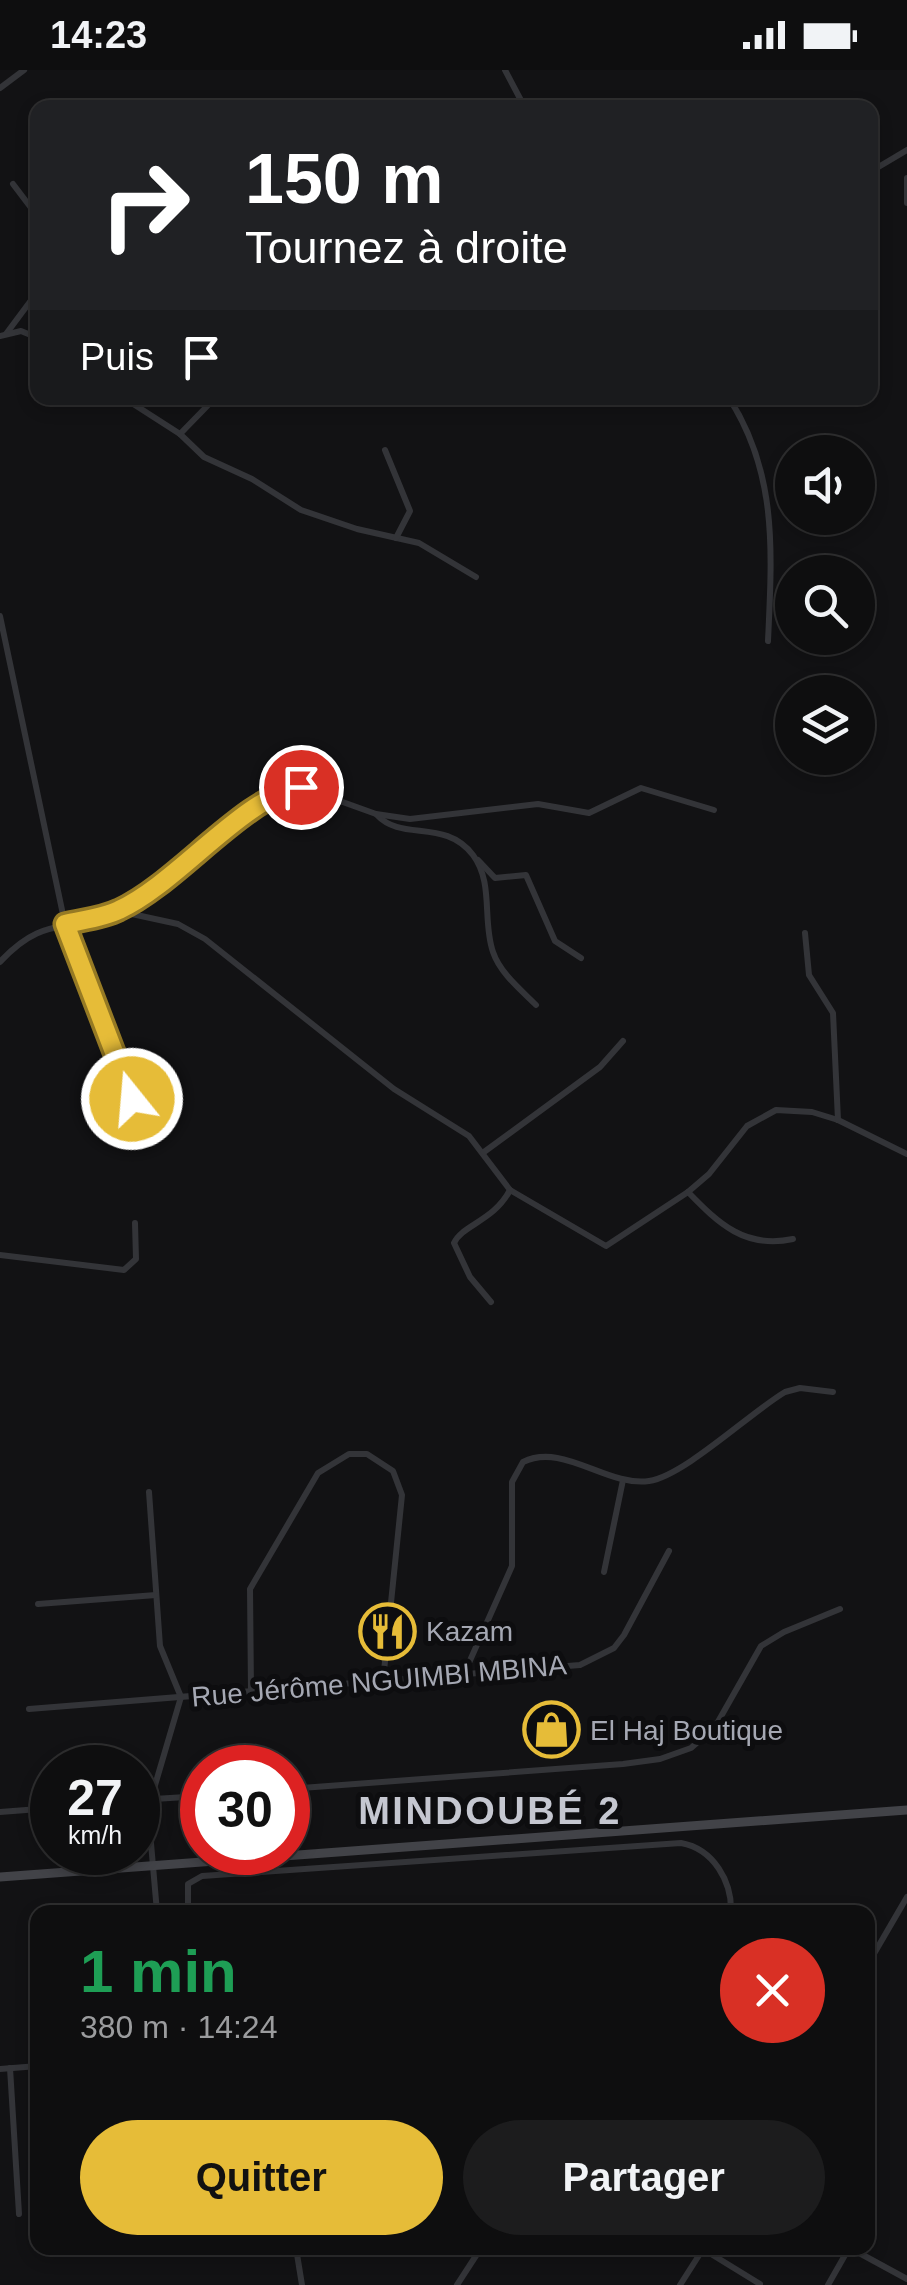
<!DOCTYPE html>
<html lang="fr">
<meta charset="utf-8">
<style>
body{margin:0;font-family:Arial,sans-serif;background:#1c1c1d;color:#f1f3f6;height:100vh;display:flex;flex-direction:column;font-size:38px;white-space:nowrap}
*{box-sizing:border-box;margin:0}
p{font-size:32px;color:#9b9c9e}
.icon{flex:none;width:55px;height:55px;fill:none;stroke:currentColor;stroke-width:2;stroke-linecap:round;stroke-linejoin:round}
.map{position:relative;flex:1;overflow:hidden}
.side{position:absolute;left:30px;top:1835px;width:845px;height:350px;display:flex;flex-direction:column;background:#0e0e0f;border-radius:20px;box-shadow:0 5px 15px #0003,0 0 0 2px #2e2e2f}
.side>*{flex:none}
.hud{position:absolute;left:30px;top:30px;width:848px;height:305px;border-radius:20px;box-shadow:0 5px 15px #0003,0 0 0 2px #2e2e2f;background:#202124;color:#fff;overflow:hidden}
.buttons{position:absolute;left:775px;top:365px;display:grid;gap:20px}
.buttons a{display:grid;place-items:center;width:100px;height:100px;border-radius:50%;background:#0e0e0f;box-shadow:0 5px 15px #0003,0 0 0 2px #2e2e2f;font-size:50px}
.speed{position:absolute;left:30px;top:1675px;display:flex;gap:20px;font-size:50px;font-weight:700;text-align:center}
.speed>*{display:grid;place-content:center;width:130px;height:130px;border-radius:50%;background:#0e0e0f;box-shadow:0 5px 15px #0003,0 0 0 2px #2e2e2f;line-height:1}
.speed small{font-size:25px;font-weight:400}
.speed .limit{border:15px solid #d22;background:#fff;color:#111}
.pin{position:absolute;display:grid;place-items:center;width:85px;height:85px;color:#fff;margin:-42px;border:5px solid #fff;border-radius:50%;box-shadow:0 2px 10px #0007}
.me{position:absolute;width:110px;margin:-55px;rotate:343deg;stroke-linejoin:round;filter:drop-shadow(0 0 8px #0008)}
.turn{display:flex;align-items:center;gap:35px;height:210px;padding:0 50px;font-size:45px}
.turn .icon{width:130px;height:130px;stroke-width:2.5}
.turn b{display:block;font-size:70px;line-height:85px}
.then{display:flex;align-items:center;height:95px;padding:0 50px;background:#0003;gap:20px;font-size:38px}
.round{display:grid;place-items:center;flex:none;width:105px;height:105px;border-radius:52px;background:#1c1c1d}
.headline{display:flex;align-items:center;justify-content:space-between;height:170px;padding:0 50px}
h1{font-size:60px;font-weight:700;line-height:75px;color:#1e9e55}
.action{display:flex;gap:20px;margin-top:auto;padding:20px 50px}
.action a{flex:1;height:115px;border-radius:60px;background:#e6bc38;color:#111;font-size:40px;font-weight:700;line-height:115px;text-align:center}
.action a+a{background:#1c1c1d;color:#f1f3f6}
.status{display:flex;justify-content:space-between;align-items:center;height:70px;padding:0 50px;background:#0e0e0f;direction:ltr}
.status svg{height:28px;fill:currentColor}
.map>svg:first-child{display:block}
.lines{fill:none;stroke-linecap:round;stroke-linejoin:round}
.street{stroke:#333438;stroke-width:6}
.secondary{stroke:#424348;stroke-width:9}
.route-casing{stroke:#967a24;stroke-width:25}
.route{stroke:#e6bc38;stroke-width:18}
.labels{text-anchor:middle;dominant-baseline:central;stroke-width:10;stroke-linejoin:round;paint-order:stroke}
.poi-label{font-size:28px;fill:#a5a8b3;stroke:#0d0d0f;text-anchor:start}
.street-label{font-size:28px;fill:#a5a8b3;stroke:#0d0d0f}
.district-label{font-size:38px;font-weight:bold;letter-spacing:2.5px;fill:#c5c7d0;stroke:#0d0d0f}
</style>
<div class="status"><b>14:23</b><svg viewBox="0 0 49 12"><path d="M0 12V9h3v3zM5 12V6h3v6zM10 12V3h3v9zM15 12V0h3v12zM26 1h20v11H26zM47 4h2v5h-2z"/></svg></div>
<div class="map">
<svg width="907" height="2215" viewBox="0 0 907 2215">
<rect width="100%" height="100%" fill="#121214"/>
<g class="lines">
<g class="street">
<polyline points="505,0 525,38"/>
<polyline points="0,18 24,0"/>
<polyline points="870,102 907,80"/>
<polyline points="907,108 907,133"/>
<polyline points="13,114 38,147"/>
<polyline points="6,264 38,221"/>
<polyline points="0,266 21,261 38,268"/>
<polyline points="124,328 180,364 204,387 252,409 301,440 357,459 419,473 476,507"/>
<path d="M729,328C778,404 772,483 768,571"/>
<polyline points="180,364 215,328"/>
<polyline points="385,380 410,441 396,468"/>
<polyline points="0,546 65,854 132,1029"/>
<path d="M377,745C402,772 445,748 473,785C494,813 482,851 493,882C500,903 521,920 536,935"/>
<polyline points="478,790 495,808 526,805 555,871 581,888"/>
<polyline points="118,841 178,854 205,869 394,1019 469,1066 510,1120 606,1176 688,1122 709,1104 747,1056 776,1040 812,1042 838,1050 907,1084"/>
<polyline points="805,863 809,905 833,943 838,1050"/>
<path d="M0,892C44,844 67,864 118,841C176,815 225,762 276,725L301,717L376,744L410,749L538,734L589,743L641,718L714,740"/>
<polyline points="484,1082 600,997 623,971"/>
<path d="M688,1122C719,1154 745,1179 793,1169"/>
<polyline points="0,1185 124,1200 136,1189 135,1153"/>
<path d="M491,1232L470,1207L454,1173C462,1155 494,1151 510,1120"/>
<polyline points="149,1422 160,1576 181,1627 148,1739 157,1842"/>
<polyline points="604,1502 623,1410"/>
<polyline points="38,1534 156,1525"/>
<path d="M464,1604L512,1496V1412L523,1392C563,1372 607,1417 649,1411C684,1406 751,1342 785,1322L800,1318L833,1322"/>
<polyline points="251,1621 250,1519 318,1403 349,1384 367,1384 393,1401 402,1425 383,1611"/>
<polyline points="29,1639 580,1595 614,1578 624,1565 669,1481"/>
<polyline points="288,1719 623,1694 660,1689 691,1678 715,1657 761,1576 784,1562 840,1539"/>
<polyline points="138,1730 202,1726"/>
<polyline points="0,1742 52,1738"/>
<path d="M188,1842V1814L202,1806L681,1773C714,1779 732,1812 731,1842"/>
<polyline points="868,1894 907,1827"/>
<polyline points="10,1998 19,2144"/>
<polyline points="0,1999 38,1996"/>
<polyline points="296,2178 302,2215"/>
<polyline points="850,2178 907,2209"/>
<polyline points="703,2179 760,2214"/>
<polyline points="457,2215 481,2178"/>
<polyline points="680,2215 703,2179"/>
<polyline points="828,2215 849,2178"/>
</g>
<polyline class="secondary" points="0,1807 907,1740"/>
</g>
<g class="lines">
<defs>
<path id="route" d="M132,1029L65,854C82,850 103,848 119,840C178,813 243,727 301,717"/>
</defs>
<use href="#route" class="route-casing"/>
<use href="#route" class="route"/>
</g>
<defs>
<symbol id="restaurant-ring" viewBox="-11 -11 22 22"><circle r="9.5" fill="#0d0d0f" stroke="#e6bc38" stroke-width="1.5"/><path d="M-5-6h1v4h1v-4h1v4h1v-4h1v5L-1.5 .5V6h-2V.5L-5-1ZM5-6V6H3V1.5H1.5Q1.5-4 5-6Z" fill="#e6bc38"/></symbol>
<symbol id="shop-ring" viewBox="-11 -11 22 22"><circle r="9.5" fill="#0d0d0f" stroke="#e6bc38" stroke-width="1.5"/><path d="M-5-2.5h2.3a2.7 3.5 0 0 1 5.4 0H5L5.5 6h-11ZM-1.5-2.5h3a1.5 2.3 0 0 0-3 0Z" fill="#e6bc38"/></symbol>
</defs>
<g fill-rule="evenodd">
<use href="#restaurant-ring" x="356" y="1530" width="63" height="63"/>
<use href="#shop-ring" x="520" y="1628" width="63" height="63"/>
</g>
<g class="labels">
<g class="poi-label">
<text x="426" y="1561">Kazam</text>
<text x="590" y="1660">El Haj Boutique</text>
</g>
<g class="street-label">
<text transform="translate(379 1611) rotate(-5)">Rue Jérôme NGUIMBI MBINA</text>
</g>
<g class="district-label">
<text x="490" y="1741">MINDOUBÉ 2</text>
</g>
</g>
</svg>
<div class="buttons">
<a><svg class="icon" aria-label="sound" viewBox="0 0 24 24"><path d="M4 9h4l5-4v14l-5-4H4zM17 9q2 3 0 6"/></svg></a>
<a><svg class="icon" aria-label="search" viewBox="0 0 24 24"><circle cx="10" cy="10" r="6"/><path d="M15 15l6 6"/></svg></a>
<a><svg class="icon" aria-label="layers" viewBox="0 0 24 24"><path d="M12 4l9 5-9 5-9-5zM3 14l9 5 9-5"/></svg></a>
</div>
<div class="speed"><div>27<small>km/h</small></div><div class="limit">30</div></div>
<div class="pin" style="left:301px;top:717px;background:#d93025"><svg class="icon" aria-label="arrive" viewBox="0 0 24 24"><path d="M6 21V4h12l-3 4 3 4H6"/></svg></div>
<svg class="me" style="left:132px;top:1029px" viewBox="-20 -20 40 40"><circle r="17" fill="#e6bc38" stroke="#fff" stroke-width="3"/><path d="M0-11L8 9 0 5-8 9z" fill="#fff"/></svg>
<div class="hud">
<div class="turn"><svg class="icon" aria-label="right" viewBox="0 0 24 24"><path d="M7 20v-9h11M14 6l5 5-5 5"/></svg><div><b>150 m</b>Tournez à droite</div></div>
<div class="then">Puis<svg class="icon" aria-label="arrive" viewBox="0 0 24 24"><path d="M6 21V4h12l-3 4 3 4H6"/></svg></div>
</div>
<section class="side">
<div class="headline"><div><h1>1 min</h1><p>380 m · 14:24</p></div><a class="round" style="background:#d93025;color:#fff"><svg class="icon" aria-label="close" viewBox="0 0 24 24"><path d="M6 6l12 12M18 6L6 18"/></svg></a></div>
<div class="action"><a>Quitter</a><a>Partager</a></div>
</section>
</div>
